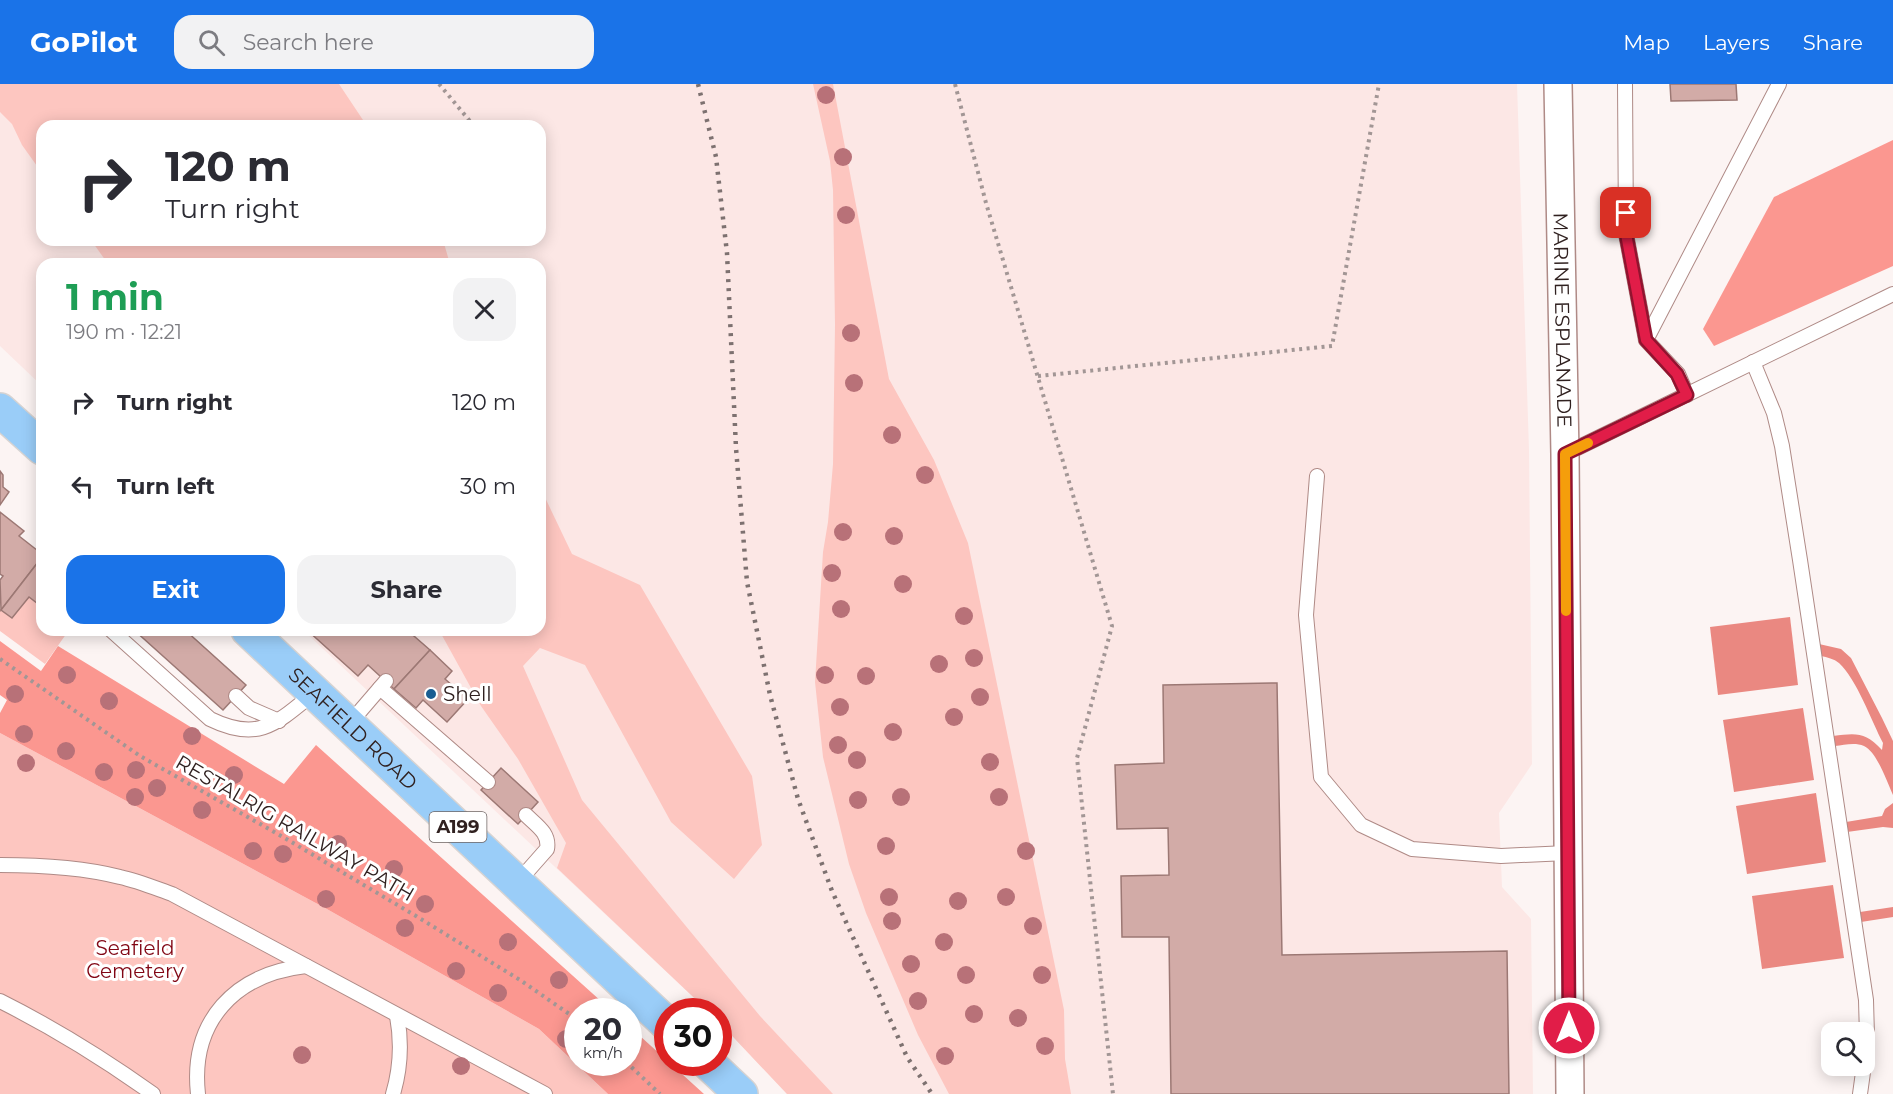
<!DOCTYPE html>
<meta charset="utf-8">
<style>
body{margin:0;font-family:Montserrat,sans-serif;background:#f2f2f3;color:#2b2b33;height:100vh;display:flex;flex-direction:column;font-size:22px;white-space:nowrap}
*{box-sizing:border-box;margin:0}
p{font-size:20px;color:#7c7c81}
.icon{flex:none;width:33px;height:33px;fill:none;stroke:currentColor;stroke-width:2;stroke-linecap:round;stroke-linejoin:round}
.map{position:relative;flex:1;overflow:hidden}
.panel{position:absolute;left:36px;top:174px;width:510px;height:378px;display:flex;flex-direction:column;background:#fff;border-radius:18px;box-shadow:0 3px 15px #0003}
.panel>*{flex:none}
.guide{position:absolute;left:36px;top:36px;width:510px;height:126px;border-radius:18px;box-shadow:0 3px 15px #0003;background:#fff;color:#2b2b33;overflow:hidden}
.controls{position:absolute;left:1821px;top:938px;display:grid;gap:12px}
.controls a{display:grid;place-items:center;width:54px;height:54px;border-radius:12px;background:#fff;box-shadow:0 3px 15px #0003;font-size:30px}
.speed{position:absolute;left:564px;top:914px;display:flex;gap:12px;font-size:30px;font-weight:700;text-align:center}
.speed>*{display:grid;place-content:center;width:78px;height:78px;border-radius:50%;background:#fff;box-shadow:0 3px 15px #0003;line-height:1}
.speed small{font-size:15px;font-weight:400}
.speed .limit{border:9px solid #d22;background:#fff;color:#111}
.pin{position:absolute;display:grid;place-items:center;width:51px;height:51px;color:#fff;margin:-26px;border-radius:12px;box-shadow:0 3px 9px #0006}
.me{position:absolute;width:66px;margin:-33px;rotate:0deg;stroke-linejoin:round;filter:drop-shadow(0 0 4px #0008)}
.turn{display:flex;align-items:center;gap:21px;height:126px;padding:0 30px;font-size:27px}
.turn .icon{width:78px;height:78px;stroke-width:2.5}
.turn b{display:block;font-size:42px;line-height:51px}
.round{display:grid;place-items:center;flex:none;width:63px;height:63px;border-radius:18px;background:#f2f2f3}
.head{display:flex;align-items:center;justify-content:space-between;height:102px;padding:0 30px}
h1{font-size:36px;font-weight:700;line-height:45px;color:#1e9e55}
.primary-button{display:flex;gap:12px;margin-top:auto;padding:12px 30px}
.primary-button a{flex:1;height:69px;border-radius:18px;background:#1a73e8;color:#fff;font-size:24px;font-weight:700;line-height:69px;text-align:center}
.primary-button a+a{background:#f2f2f3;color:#2b2b33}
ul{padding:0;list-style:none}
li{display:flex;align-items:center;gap:18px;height:84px;padding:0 30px}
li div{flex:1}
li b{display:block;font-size:22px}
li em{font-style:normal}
header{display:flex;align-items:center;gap:36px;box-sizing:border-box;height:84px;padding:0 30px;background:#1a73e8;color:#fff}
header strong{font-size:28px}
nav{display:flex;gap:33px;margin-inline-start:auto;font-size:21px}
.search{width:420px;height:54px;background:#f2f2f3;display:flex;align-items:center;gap:15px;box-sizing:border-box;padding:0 21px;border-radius:18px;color:#7c7c81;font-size:22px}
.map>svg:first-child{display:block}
.built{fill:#fce7e5;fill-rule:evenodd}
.green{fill:#fdc6c0}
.forest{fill:#fb9790}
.water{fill:#ea8881}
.building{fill:#d2aba7;stroke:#9c7874;stroke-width:1.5}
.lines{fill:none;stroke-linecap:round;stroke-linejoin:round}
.service-casing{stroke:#af8a86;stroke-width:16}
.minor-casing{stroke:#af8a86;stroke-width:30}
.primary-casing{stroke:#d6d3d2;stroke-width:36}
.path{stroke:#a29695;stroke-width:4;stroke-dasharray:3 4.5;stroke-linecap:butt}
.service{stroke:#fff;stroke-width:14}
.minor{stroke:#fff;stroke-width:27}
.primary{stroke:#9acdf8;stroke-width:33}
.rail{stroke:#7d7170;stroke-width:4.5;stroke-dasharray:3 6;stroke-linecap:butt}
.tree{fill:#b87178}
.route-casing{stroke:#92132f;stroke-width:15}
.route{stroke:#e11d48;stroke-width:10}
.slow{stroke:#f59e0b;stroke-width:10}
.poi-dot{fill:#195d92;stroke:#fff;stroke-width:2}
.labels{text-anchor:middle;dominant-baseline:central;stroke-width:6;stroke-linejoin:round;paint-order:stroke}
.shield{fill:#fff;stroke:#6e6463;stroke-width:1.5}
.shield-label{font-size:18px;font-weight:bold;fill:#302120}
.street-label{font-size:20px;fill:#302120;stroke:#fff}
.poi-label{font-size:20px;fill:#302120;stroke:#fff;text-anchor:start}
.park-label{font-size:20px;fill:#810614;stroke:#fff}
</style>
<header>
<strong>GoPilot</strong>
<div class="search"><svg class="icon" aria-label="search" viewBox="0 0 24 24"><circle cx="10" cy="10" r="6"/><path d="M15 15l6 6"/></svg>Search here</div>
<nav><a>Map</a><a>Layers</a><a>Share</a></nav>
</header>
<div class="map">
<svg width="1893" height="1010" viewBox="0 0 1893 1010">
<rect width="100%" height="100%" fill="#fcf4f3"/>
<path class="built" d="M0,0H1517L1529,366L1532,680L1499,729L1502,803L1531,835L1533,1010H787L719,938L718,927H708L303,546H540V180H42V302L0,262ZM42,42H540V156H42Z"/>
<g class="green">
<polygon points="0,0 339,0 367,42 42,42 42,89 22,61 12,40 0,28"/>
<polygon points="813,0 833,0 889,295 934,376 968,459 1064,926 1065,975 1071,1010 949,1010 918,951 866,829 849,780 823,673 815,598 823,468 828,438 833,380 835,241 833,106 830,77"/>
<polygon points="91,156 443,156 450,180 108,180"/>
<polygon points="540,403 572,470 640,501 752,692 762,761 734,795 671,738 585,581 540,564 523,582 582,716 760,932 833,1010 787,1010 719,938 718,927 708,927 557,784 566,759 518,675 481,622 439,546 540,546"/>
<polygon points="29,513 42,523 42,546 69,546 45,580 0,547 0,525 12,534"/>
<polygon points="0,649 325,824 539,945 608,1010 0,1010"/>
</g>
<g class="forest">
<polygon points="1893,56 1893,182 1714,262 1703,245 1774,113"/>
<polygon points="0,557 41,587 58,562 284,700 316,661 612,927 578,927 578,978 628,978 629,942 704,1010 608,1010 539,945 325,824 0,649 0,629 7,616 0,611"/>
</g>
<g class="water">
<polygon points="1790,533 1798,601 1718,611 1710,543"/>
<path d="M1819,560L1841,565L1851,574L1882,634L1893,657V711C1887,698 1877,668 1864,662C1855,658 1844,661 1835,662L1833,652C1857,649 1865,648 1882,666L1883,659C1872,638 1856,594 1839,579C1834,575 1827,573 1821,572Z"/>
<polygon points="1803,624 1814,696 1734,708 1723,636"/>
<polygon points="1816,709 1826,778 1747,790 1736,722"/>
<polygon points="1893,719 1893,744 1883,743 1847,748 1846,738 1882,732 1885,725"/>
<polygon points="1833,801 1844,874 1762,885 1752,812"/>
<polygon points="1893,823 1893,833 1861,838 1860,828"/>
</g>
<g class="building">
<polygon points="1670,0 1736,0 1737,16 1671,17"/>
<polygon points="0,387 3,391 3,403 9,408 0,421"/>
<polygon points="0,428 24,447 19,452 42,470 42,473 1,526 0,496 3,492 0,490"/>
<polygon points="42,473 42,523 29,513 12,534 1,526"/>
<polygon points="134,546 185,546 246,601 223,626"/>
<polygon points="307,546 407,546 430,566 394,605 368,581 358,592"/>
<polygon points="430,566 452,587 445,595 468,615 447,638 423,616 416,624 394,605"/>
<polygon points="1277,599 1282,871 1507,867 1509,1010 1171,1010 1169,853 1122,853 1121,792 1169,791 1168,744 1117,745 1115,681 1164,679 1163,601"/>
<polygon points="501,684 538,718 518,740 481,706"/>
</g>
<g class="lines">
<defs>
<g id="service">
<polyline points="1625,0 1626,150 1646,256"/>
<polyline points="1753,278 1774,329 1782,362 1800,476 1866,916 1867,952 1864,978"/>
<polyline points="1687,311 1678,290 1646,256 1779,0"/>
<polyline points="1565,370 1893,210"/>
<polyline points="1317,392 1306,531 1321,693 1361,741 1412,765 1501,772 1567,769"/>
<path d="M111,546L210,635C259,659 277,639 315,608"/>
<polyline points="380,604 488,698"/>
<polyline points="236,612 249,624 279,637"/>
<polyline points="349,640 386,597"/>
<path d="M0,781C39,781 81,783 120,793C138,797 155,804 172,810L545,1010"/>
<path d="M517,799L547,765C550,749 536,741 526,731"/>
<path d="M0,917C54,944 104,975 153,1010"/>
<path d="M198,1010C190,937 235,890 306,882"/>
<path d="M393,1010C401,983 402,959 397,932"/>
<polyline points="1860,1010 1864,981"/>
</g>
<g id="minor">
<path id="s1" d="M1558,0L1565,370L1570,1010"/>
</g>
<g id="primary">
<polyline points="0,326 42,364"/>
<path id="s2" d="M248,546L668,941"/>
<polyline points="707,978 741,1010"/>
</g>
</defs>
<use href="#service" class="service-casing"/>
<use href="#minor" class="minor-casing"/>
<use href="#primary" class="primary-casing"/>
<g class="path">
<polyline points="439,0 474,42"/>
<polyline points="955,0 986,119 1112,542 1077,674 1113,1010"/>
<polyline points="1038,292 1332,262 1379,0"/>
<polyline points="0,575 140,672 283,753 416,832 520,896 578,936"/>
<polyline points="626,978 660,1010"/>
</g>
<use href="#service" class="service"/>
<use href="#minor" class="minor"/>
<use href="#primary" class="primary"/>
<polyline class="rail" points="698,0 716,73 727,169 736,364 747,498 770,611 798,715 832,807 907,973 932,1010"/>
</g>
<g class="tree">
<circle cx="826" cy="11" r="9"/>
<circle cx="843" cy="73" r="9"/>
<circle cx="846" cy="131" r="9"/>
<circle cx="851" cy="249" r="9"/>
<circle cx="854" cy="299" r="9"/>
<circle cx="892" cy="351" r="9"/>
<circle cx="925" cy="391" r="9"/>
<circle cx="843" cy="448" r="9"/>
<circle cx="894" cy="452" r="9"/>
<circle cx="832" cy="489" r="9"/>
<circle cx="903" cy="500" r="9"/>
<circle cx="841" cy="525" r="9"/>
<circle cx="964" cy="532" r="9"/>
<circle cx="974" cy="574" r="9"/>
<circle cx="939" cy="580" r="9"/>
<circle cx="67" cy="591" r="9"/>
<circle cx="825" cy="591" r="9"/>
<circle cx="866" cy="592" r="9"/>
<circle cx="15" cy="610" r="9"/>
<circle cx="980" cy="613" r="9"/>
<circle cx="109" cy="617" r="9"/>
<circle cx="840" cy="623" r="9"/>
<circle cx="954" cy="633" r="9"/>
<circle cx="893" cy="648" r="9"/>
<circle cx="24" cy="650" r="9"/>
<circle cx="192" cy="652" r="9"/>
<circle cx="838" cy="661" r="9"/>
<circle cx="66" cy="667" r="9"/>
<circle cx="857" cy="676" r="9"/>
<circle cx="990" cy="678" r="9"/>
<circle cx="26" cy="679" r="9"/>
<circle cx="136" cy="686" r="9"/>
<circle cx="104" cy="688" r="9"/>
<circle cx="234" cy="691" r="9"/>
<circle cx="157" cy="704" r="9"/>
<circle cx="135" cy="713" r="9"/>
<circle cx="901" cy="713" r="9"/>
<circle cx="999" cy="713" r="9"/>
<circle cx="858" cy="716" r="9"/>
<circle cx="202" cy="726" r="9"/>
<circle cx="338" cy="760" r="9"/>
<circle cx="886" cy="762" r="9"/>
<circle cx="253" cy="767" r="9"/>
<circle cx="1026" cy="767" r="9"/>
<circle cx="283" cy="770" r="9"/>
<circle cx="394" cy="785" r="9"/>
<circle cx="889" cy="813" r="9"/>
<circle cx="1006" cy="813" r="9"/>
<circle cx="326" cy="815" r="9"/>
<circle cx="958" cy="817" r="9"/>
<circle cx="425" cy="820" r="9"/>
<circle cx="892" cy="837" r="9"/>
<circle cx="1033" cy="842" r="9"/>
<circle cx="405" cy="844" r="9"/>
<circle cx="508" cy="858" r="9"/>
<circle cx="944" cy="858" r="9"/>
<circle cx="911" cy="880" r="9"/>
<circle cx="456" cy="887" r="9"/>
<circle cx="966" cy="891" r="9"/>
<circle cx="1042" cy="891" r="9"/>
<circle cx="559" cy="896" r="9"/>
<circle cx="498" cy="909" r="9"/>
<circle cx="918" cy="917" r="9"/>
<circle cx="974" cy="930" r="9"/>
<circle cx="1018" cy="934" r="9"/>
<circle cx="566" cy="955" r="9"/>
<circle cx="1045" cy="962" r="9"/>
<circle cx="302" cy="971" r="9"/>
<circle cx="945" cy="972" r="9"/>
<circle cx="461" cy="982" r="9"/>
</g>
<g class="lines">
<defs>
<polyline id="route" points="1569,944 1565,370 1687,311 1677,290 1646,256 1626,150 1626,129"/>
</defs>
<use href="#route" class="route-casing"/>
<use href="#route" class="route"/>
<polyline class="slow" points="1566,527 1565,370 1588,359"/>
</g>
<circle class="poi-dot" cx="431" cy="610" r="6"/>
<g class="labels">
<rect class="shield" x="429.5" y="728" width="57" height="30" rx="4.5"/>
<g class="shield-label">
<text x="458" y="743">A199</text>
</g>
<g class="street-label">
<text stroke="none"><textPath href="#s1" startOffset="236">MARINE ESPLANADE</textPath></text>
<text stroke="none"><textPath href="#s2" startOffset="144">SEAFIELD ROAD</textPath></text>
<text transform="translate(295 744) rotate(30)">RESTALRIG RAILWAY PATH</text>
</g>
<g class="poi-label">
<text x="443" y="610">Shell</text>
</g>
<g class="park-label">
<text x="135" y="864">Seafield<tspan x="135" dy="23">Cemetery</tspan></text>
</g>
</g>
</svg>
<div class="controls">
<a><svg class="icon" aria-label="search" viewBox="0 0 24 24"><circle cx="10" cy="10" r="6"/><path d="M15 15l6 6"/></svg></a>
</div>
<div class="speed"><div>20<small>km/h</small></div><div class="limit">30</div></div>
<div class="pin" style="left:1626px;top:129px;background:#d93025"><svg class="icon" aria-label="arrive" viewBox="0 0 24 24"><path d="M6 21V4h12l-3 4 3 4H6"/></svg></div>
<svg class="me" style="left:1569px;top:944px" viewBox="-20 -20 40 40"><circle r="17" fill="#e11d48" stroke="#fff" stroke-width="3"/><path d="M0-11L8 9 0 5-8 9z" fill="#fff"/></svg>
<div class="guide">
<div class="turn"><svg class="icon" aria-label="right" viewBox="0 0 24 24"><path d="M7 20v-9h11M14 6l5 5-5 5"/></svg><div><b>120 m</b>Turn right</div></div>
</div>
<section class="panel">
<div class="head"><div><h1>1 min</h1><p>190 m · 12:21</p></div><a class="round"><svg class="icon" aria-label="close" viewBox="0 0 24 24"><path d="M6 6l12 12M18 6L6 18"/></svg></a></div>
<ul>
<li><svg class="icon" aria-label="right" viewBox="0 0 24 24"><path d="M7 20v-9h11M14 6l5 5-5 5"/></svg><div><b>Turn right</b></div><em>120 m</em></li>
<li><svg class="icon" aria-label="left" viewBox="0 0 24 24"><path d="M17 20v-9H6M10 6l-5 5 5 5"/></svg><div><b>Turn left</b></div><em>30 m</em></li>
</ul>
<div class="primary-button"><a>Exit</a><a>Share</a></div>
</section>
</div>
